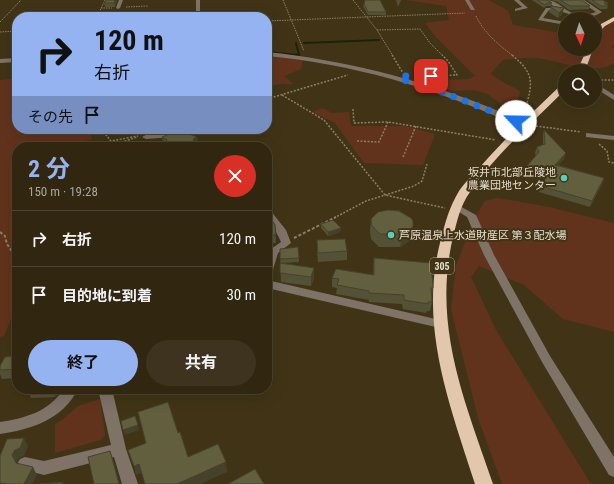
<!DOCTYPE html>
<html lang="ja">
<meta charset="utf-8">
<style>
body{margin:0;font-family:"Roboto Condensed","Noto Sans JP",sans-serif;background:#3d331e;color:#f1f3f6;height:100vh;display:flex;flex-direction:column;font-size:15px;white-space:nowrap}
*{box-sizing:border-box;margin:0}
p{font-size:13px;color:#a8a59f}
.icon{flex:none;width:22px;height:22px;fill:none;stroke:currentColor;stroke-width:2;stroke-linecap:round;stroke-linejoin:round}
.map{position:relative;flex:1;overflow:hidden}
.sheet{position:absolute;left:12px;top:142px;width:260px;height:252px;display:flex;flex-direction:column;background:#312710;border-radius:16px;box-shadow:0 4px 16px #0002,0 0 0 1px #4c4430}
.sheet>*{flex:none}
.top-card{position:absolute;left:12px;top:12px;width:260px;height:122px;border-radius:16px;box-shadow:0 4px 16px #0002,0 0 0 1px #4c4430;background:#95b2f1;color:#111;overflow:hidden}
.needle{width:26px;rotate:176deg}
.buttons{position:absolute;left:558px;top:12px;display:grid;gap:8px}
.buttons a{display:grid;place-items:center;width:44px;height:44px;border-radius:50%;background:#312710;box-shadow:0 4px 16px #0002,0 0 0 1px #4c4430;font-size:20px}
.pin{position:absolute;display:grid;place-items:center;width:34px;height:34px;color:#fff;margin:-17px;border-radius:8px;box-shadow:0 2px 6px #0006}
.me{position:absolute;width:44px;margin:-22px;rotate:294deg;stroke-linejoin:round;filter:drop-shadow(0 0 3px #0008)}
.turn{display:flex;align-items:center;gap:14px;height:84px;padding:0 16px;font-size:18px}
.turn .icon{width:52px;height:52px;stroke-width:2.5}
.turn b{display:block;font-size:28px;line-height:34px}
.then{display:flex;align-items:center;height:38px;padding:0 16px;background:#0003;gap:8px;font-size:15px}
.round{display:grid;place-items:center;flex:none;width:42px;height:42px;border-radius:21px;background:#3d331e}
.overview{display:flex;align-items:center;justify-content:space-between;height:68px;padding:0 16px}
h1{font-size:24px;font-weight:700;line-height:30px;color:#95b2f1}
.action{display:flex;gap:8px;margin-top:auto;padding:8px 16px}
.action a{flex:1;height:46px;border-radius:24px;background:#95b2f1;color:#111;font-size:16px;font-weight:700;line-height:46px;text-align:center}
.action a+a{background:#3d331e;color:#f1f3f6}
ul{padding:0;list-style:none}
li{display:flex;align-items:center;gap:12px;height:56px;padding:0 16px;border-top:1px solid #4c4430}
li div{flex:1}
li b{display:block;font-size:15px}
li em{font-style:normal}
.map>svg:first-child{display:block}
.green{fill:#62331c}
.lines{fill:none;stroke-linecap:round;stroke-linejoin:round}
.stream-far2{stroke:#1c2408;stroke-width:2}
.stream-far1{stroke:#1c2408;stroke-width:2.5}
.stream{stroke:#1c2408;stroke-width:3}
.path-far2{stroke:#8a7f67;stroke-width:1;stroke-dasharray:1.5 1;stroke-linecap:butt}
.path-far1{stroke:#8a7f67;stroke-width:1.5;stroke-dasharray:2 1.5;stroke-linecap:butt}
.path{stroke:#8a7f67;stroke-width:2;stroke-dasharray:3 2;stroke-linecap:butt}
.minor{fill:#7f7368;fill-rule:evenodd}
.highway{fill:#e3c7ac;fill-rule:evenodd}
.wall{fill:#545236}
.shaded-wall{fill:#45422c}
.building{fill:#625f3f;stroke:#45422c}
.route{stroke:#1a73e8;stroke-width:7;stroke-dasharray:0 12.6}
.poi-dot{fill:#5acebc;stroke:#413416;stroke-width:1.5}
.labels{text-anchor:middle;dominant-baseline:central;stroke-width:4;stroke-linejoin:round;paint-order:stroke}
.shield{fill:#413416;stroke:#b3aa95;stroke-width:1}
.shield-label{font-size:10px;font-weight:bold;fill:#e4dccb}
.poi-label{font-size:11px;fill:#e4dccb;stroke:#413416;text-anchor:end}
</style>
<div class="map">
<svg width="614" height="484" viewBox="0 0 614 484">
<rect width="100%" height="100%" fill="#413416"/>
<g class="green">
<path d="M406,0H489L508,11L513,25L562,33L565,32V49H595V21L614,22V45L611,46L614,49V63C592,77 561,61 538,58C527,57 514,59 503,60L491,73C497,81 510,85 520,91L519,97L512,104H501L486,93L473,90L453,91L436,86L434,80L469,79L475,76L436,37L425,23L449,20L446,6Z"/>
<polygon points="267,56 303,60 301,69 284,76 293,84 279,84 267,87"/>
<polygon points="17,78 17,129 89,129 92,139 63,147 17,147 17,304 4,336 0,337 0,80"/>
<polygon points="322,108 332,113 349,112 351,126 406,126 435,134 423,165 364,163 335,123 313,112"/>
<polygon points="498,198 549,207 614,223 614,332 563,319 524,285 479,266 471,277 496,330 591,484 502,484 478,418 451,309 456,266 473,221 485,201"/>
<polygon points="100,399 105,435 100,440 55,453 55,424 62,420 78,406"/>
</g>
<g class="lines">
<g class="stream-far2">
<polyline points="304,43 379,40"/>
<polyline points="267,52 299,55 296,43"/>
</g>
<polyline class="stream-far1" points="296,55 299,55"/>
<polyline class="stream" points="145,131 152,129"/>
<g class="path-far2">
<polyline points="283,0 304,51"/>
<polyline points="353,0 377,30 393,56"/>
<polyline points="126,7 148,6"/>
<polyline points="101,8 112,8"/>
<path d="M476,16C484,33 498,44 513,56"/>
<polyline points="97,17 105,0"/>
<polyline points="267,21 465,13"/>
<polyline points="0,22 21,0"/>
<polyline points="377,30 420,29 430,43 443,56"/>
<polyline points="0,32 17,31"/>
</g>
<g class="path-far1">
<polyline points="392,55 403,73"/>
<path d="M512,55C536,75 532,83 525,111"/>
<polyline points="418,76 457,75 448,61 442,55"/>
<polyline points="601,80 614,80"/>
<polyline points="282,95 324,120 385,195 445,208"/>
<polyline points="267,99 348,75"/>
<polyline points="353,109 354,123 388,122 496,140"/>
<polyline points="536,126 581,132"/>
<polyline points="101,129 111,141 138,136"/>
<polyline points="357,141 379,142 388,122"/>
<polyline points="599,144 607,151 609,162 614,163"/>
<polyline points="108,147 137,137"/>
<polyline points="403,157 416,126"/>
<polyline points="334,218 366,201 414,186 422,181 427,164"/>
</g>
<g class="path">
<polyline points="0,232 5,236 7,244 17,259"/>
<polyline points="294,238 336,217"/>
</g>
<g class="minor">
<polygon points="119,0 123,0 120,8 118,9 116,8"/>
<rect x="196" y="0" width="4" height="17"/>
<polygon points="465,0 469,0 475,10 471,10"/>
<polygon points="514,0 519,0 528,8 515,11 515,9 522,7"/>
<path d="M545,0C565,0 565,22 596,12L579,0H584L602,12C582,25 569,10 549,10L543,18L560,21L565,20V23L560,24L538,20L546,8H556Z"/>
<path d="M267,52C343,60 415,78 486,106C497,111 519,117 528,125L524,127H521C437,89 359,65 267,56Z"/>
<polygon points="17,58 17,62 0,63 0,59"/>
<polygon points="595,83 614,95 614,100 595,88"/>
<polygon points="172,133 175,133 175,137 146,139 142,137 146,135"/>
<polygon points="586,133 614,136 614,140 586,137"/>
<polygon points="456,204 476,215 494,255 550,356 614,457 614,477 609,475 542,362 484,255 467,217 451,207"/>
<path d="M267,209L270,210L286,230L291,243L278,253L272,273L271,275L267,276L268,251L281,242C276,229 267,222 267,209Z"/>
<polygon points="267,280 440,320 444,321 446,324 444,327 440,328 267,288"/>
<path d="M64,389H78C62,420 32,429 0,434V422C26,418 48,412 64,389Z"/>
<polygon points="98,389 112,389 126,449 138,484 122,484 114,457 44,475 20,469 17,464 20,459 25,457 44,461 111,445"/>
</g>
<g class="highway">
<polygon points="614,17 614,21 605,26 595,36 595,30 601,24"/>
<polygon points="587,49 593,49 585,71 577,71"/>
<path d="M562,84H565V90C532,123 496,154 470,192C460,206 457,221 453,237C432,326 465,402 493,484H475C449,403 418,324 441,239C446,220 449,208 459,191C465,182 474,174 481,166C506,137 534,111 562,84Z"/>
</g>
</g>
<g class="wall">
<polygon points="117,0 115,7 105,7 104,3"/>
<polygon points="396,0 401,0 398,7"/>
<polygon points="532,0 547,0 552,3 551,6 564,8 562,14 558,18 549,12 551,6 546,6 544,8"/>
<polygon points="551,0 582,0 590,6 589,9 569,10 558,2"/>
<polygon points="587,0 604,0 603,1 608,3 607,5 608,6 607,9 600,9"/>
<polygon points="364,4 386,12 386,15 368,15 363,6"/>
<polygon points="544,130 564,159 558,165 604,178 602,184 590,207 539,192 541,186 546,178 526,172 527,166 536,156 535,153 537,147 543,145 543,136"/>
<polygon points="162,137 197,137 198,143 196,144 196,145 193,147 142,147 142,145 156,143 163,143"/>
<polygon points="267,218 275,225 276,243 267,244"/>
<polygon points="371,219 413,227 411,240 400,247 379,247 371,239 370,232"/>
<polygon points="321,224 341,228 340,232 328,236 321,228"/>
<polygon points="317,240 347,251 347,260 318,262 317,249"/>
<polygon points="280,249 299,258 299,262 280,263 314,268 314,277 311,286 281,282"/>
<polygon points="374,258 433,286 432,297 432,302 430,311 427,311 426,313 403,309 402,304 369,302 369,300 336,294 337,288 332,287 332,278 373,275"/>
<polygon points="17,356 17,386 14,378 2,379 0,374 0,366"/>
<polygon points="28,389 61,389 61,391 55,397 31,398"/>
</g>
<g class="shaded-wall">
<polygon points="115,0 117,0 115,7 114,3"/>
<polygon points="564,8 562,14 558,18 559,13"/>
<polygon points="197,137 198,143 196,144 196,145 193,147 181,147"/>
<polygon points="566,153 564,159 554,170 555,165"/>
<polygon points="604,178 602,184 590,207 592,201"/>
<polygon points="413,227 411,240 400,247 402,234"/>
<polygon points="341,228 340,232 328,236 328,232"/>
<polygon points="314,268 314,277 311,286 311,277"/>
<polygon points="52,389 61,389 61,391 55,397"/>
<polygon points="135,416 139,430 125,435 123,430"/>
<polygon points="24,438 28,446 24,456 19,458 16,463 12,455"/>
<polygon points="110,451 113,459 119,484 117,477"/>
<polygon points="226,462 227,472 200,484 177,484"/>
<polygon points="139,464 142,473 136,475 134,466"/>
<polygon points="33,467 37,475 32,484 24,484"/>
</g>
<g class="building">
<polygon points="106,0 115,0 114,3 104,3"/>
<polygon points="365,0 380,0 386,12 368,12 364,4"/>
<polygon points="537,0 547,0 552,3 547,3 545,5"/>
<polygon points="560,0 582,0 590,6 570,6"/>
<polygon points="592,0 602,0 608,3 604,3 608,6 601,6"/>
<polygon points="551,6 564,8 559,13 551,7"/>
<polygon points="179,130 197,137 193,139 195,140 181,147 146,147 142,145 152,141 156,143 166,143 167,140 162,137"/>
<polygon points="544,130 566,153 555,165 604,178 592,201 541,186 550,172 527,166 539,152 537,147 545,144"/>
<polygon points="388,210 399,211 411,218 413,221 413,227 402,234 380,234 372,226 371,219 378,212"/>
<polygon points="270,217 275,225 276,235 267,235 267,218"/>
<polygon points="333,220 341,228 328,232 321,224"/>
<polygon points="345,239 347,251 318,253 317,240"/>
<polygon points="298,247 299,258 280,259 280,249"/>
<polygon points="374,258 431,263 433,286 433,288 431,288 432,302 428,302 428,304 404,300 404,295 369,293 369,291 337,285 339,279 332,278 336,269 374,275"/>
<polygon points="280,263 314,268 311,277 280,273"/>
<polygon points="17,356 17,369 0,370 0,366 5,357"/>
<polygon points="17,372 17,379 14,379"/>
<polygon points="168,402 178,433 180,432 188,457 218,444 226,462 177,484 145,484 139,464 134,466 128,450 146,443 138,412"/>
<polygon points="135,416 138,425 123,430 121,421"/>
<polygon points="24,438 20,448 15,450 12,455 16,463 33,467 24,484 7,484 0,483 0,456 7,439"/>
<polygon points="110,451 119,484 94,484 88,457"/>
<polygon points="255,469 264,484 228,484"/>
<polygon points="63,482 62,484 40,484"/>
</g>
<g class="lines">
<polyline class="route" points="431,76 405,76 400,79 424,85 516,121"/>
</g>
<g class="poi-dot">
<circle cx="564" cy="178" r="4"/>
<circle cx="391" cy="235" r="4"/>
</g>
<g class="labels">
<rect class="shield" x="430" y="258" width="24" height="16" rx="3"/>
<g class="shield-label">
<text x="442" y="266">305</text>
</g>
<g class="poi-label">
<text x="556" y="172">坂井市北部丘陵地<tspan x="556" dy="13">農業団地センター</tspan></text>
<text x="399" y="235" text-anchor="start">芦原温泉上水道財産区 第３配水場</text>
</g>
</g>
</svg>
<div class="buttons">
<a><svg class="needle" viewBox="-14 -14 28 28"><path d="M0-13l5 13h-10z" fill="#e53935"/><path d="M0 13l5-13h-10z" fill="#a8a59f"/></svg></a>
<a><svg class="icon" aria-label="search" viewBox="0 0 24 24"><circle cx="10" cy="10" r="6"/><path d="M15 15l6 6"/></svg></a>
</div>
<div class="pin" style="left:431px;top:76px;background:#d93025"><svg class="icon" aria-label="arrive" viewBox="0 0 24 24"><path d="M6 21V4h12l-3 4 3 4H6"/></svg></div>
<svg class="me" style="left:516px;top:121px" viewBox="-20 -20 40 40"><circle r="19" fill="#fff"/><path d="M0-13L10 11 0 6-10 11z" fill="#1a73e8"/></svg>
<div class="top-card">
<div class="turn"><svg class="icon" aria-label="right" viewBox="0 0 24 24"><path d="M7 20v-9h11M14 6l5 5-5 5"/></svg><div><b>120 m</b>右折</div></div>
<div class="then">その先<svg class="icon" aria-label="arrive" viewBox="0 0 24 24"><path d="M6 21V4h12l-3 4 3 4H6"/></svg></div>
</div>
<section class="sheet">
<div class="overview"><div><h1>2 分</h1><p>150 m · 19:28</p></div><a class="round" style="background:#d93025;color:#fff"><svg class="icon" aria-label="close" viewBox="0 0 24 24"><path d="M6 6l12 12M18 6L6 18"/></svg></a></div>
<ul>
<li><svg class="icon" aria-label="right" viewBox="0 0 24 24"><path d="M7 20v-9h11M14 6l5 5-5 5"/></svg><div><b>右折</b></div><em>120 m</em></li>
<li><svg class="icon" aria-label="arrive" viewBox="0 0 24 24"><path d="M6 21V4h12l-3 4 3 4H6"/></svg><div><b>目的地に到着</b></div><em>30 m</em></li>
</ul>
<div class="action"><a>終了</a><a>共有</a></div>
</section>
</div>
